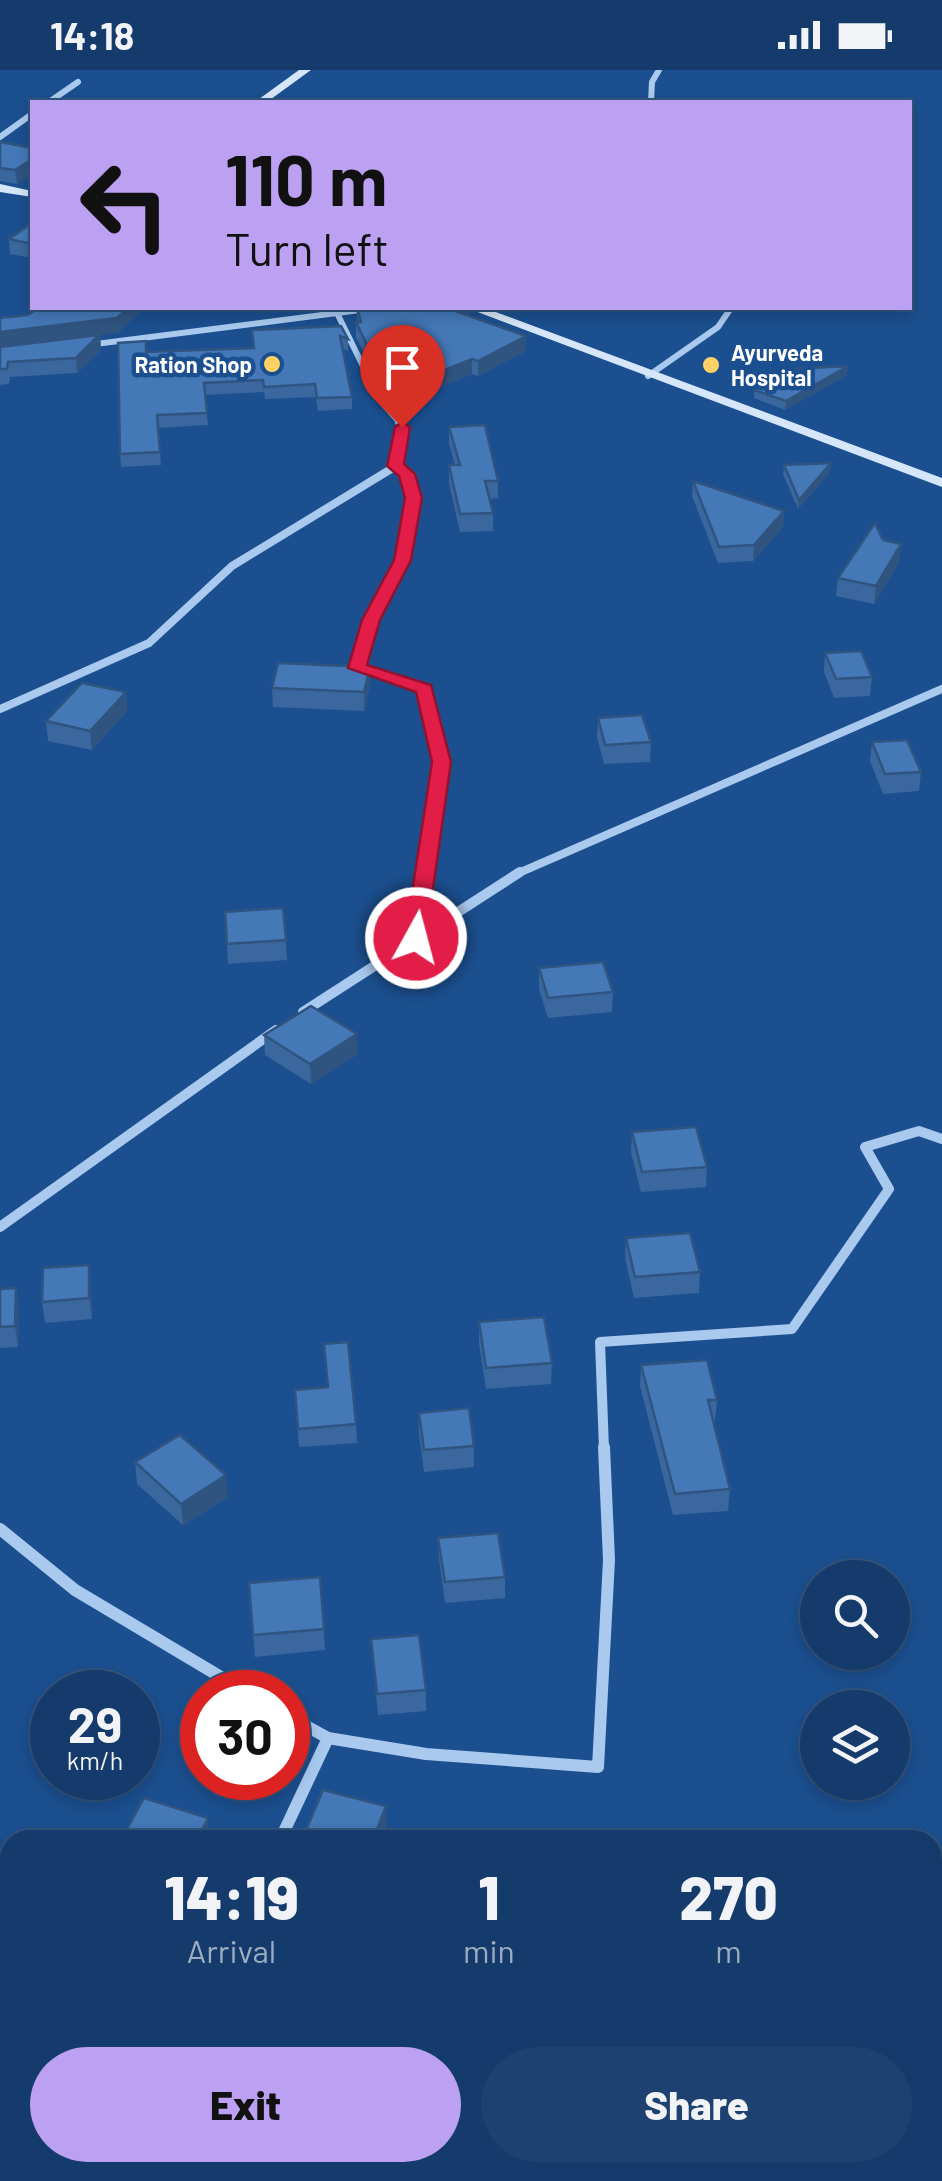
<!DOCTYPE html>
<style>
body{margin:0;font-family:Barlow,sans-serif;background:#1d4271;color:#f1f3f6;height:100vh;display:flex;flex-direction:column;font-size:38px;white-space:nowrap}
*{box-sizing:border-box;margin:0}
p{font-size:32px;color:#9dadc1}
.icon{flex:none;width:55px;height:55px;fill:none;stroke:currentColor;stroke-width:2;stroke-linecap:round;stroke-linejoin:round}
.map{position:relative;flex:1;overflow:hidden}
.drawer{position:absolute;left:0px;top:1760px;width:942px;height:352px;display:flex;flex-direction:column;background:#143b6b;border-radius:30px 30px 0 0;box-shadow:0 5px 15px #0003,0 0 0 2px #33557e}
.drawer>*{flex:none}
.top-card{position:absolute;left:30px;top:30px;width:882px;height:210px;border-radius:0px;box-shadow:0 5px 15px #0003,0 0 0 2px #33557e;background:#bca0f2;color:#111;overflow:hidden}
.tools{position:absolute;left:800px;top:1490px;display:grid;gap:20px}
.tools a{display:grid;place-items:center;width:110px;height:110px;border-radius:50%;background:#143b6b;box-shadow:0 5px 15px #0003,0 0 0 2px #33557e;font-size:50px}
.speed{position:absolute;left:30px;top:1600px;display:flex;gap:20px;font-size:50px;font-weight:700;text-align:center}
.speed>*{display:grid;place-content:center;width:130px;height:130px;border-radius:50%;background:#143b6b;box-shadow:0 5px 15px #0003,0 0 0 2px #33557e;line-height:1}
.speed small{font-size:25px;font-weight:400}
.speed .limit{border:15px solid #d22;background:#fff;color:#111}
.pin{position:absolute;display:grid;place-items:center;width:85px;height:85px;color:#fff;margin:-102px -42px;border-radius:50% 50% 50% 0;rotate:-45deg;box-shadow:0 0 10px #0007}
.pin .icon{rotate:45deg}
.me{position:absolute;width:110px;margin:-55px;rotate:7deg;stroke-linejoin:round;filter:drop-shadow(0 0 8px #0008)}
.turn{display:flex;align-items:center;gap:35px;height:210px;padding:0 30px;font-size:45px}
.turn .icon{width:130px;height:130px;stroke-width:2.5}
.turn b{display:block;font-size:70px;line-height:85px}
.eta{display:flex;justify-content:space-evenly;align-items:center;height:170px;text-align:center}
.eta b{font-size:60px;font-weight:800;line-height:70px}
.cta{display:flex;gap:20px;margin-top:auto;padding:20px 30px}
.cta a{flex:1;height:115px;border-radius:60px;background:#bca0f2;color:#111;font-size:40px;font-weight:800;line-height:115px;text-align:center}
.cta a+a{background:#1d4271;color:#f1f3f6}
.status{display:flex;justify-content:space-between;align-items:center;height:70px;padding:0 50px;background:#143b6b;direction:ltr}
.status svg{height:28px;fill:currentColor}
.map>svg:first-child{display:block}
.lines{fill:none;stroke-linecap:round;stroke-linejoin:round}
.minor-far3{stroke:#a9c9ee;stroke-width:6}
.minor-far2{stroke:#a9c9ee;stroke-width:8}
.minor-far1{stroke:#a9c9ee;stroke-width:10}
.minor{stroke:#a9c9ee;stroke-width:12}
.tertiary{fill:#a9c9ee;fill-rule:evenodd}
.secondary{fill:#d6e6fa;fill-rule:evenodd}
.wall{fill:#3a679d}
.shaded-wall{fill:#305480}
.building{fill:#4478b7;stroke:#305480;stroke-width:2.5}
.route{fill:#e11d48;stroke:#92132f;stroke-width:2.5}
.poi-dot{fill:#ffd166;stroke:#1b4f8f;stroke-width:4}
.labels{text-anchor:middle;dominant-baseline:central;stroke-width:9;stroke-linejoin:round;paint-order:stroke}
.far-poi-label{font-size:22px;font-weight:bold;fill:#fff;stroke:#1b4f8f;text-anchor:start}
</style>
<div class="status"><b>14:18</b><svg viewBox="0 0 49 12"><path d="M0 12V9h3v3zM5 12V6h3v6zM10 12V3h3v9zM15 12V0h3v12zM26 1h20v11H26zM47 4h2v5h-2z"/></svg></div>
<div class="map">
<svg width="942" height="2111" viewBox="0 0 942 2111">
<rect width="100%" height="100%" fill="#1b4f8f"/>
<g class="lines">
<g class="minor-far3">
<polyline points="49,32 78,12"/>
<polyline points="651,32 652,12 659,0"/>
<polyline points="0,67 32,44"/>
<polyline points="337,243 379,329 401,354"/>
<polyline points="648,306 718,257 731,238"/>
</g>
<g class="minor-far2">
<path d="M396,396C435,442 393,500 373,546C366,563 362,581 357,598L424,619L441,692L425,805"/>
<polyline points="0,639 149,573 232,496 396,396 403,357 399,352"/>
<polyline points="514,805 942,619"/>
</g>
<g class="minor-far1">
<polyline points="416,868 425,802"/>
<polyline points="303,942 520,802"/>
<polyline points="0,1157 276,960"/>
<polyline points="604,1379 600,1272 792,1259 889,1119 865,1077 919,1061 942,1069"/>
</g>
<g class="minor">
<polyline points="0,1459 75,1520 246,1622"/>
<polyline points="288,1646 328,1668 426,1684 598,1697 609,1490 604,1377"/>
<polyline points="280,1770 328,1668"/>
<polyline points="0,1900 10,1900"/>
</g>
<polygon class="tertiary" points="353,238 382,238 376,241 80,279 74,276 80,273"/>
<g class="secondary">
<polygon points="299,0 311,0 267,32 255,32"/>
<polygon points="0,114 32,121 32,127 0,122"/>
<polygon points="467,238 485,238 942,408 942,417"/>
</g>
</g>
<g class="wall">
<polygon points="0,72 32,78 17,114 0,111"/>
<polygon points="32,153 32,188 10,184 9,169"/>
<polygon points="356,238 470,238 470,246 526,281 478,306 472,304 433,320 368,290 356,267 356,252 358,252"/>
<polygon points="341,256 348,269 348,281 342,278 352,327 352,339 318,341 316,327 265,329 264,322 205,325 208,355 158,358 161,395 121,397 120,384 146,282 253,278 252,260"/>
<polygon points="118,263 100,265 101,280 77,303 10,307 9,314 0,315 0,277 55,270"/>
<polygon points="847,305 785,340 754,328 754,320"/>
<polygon points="449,357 498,411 498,428 490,429 493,443 493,461 460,462 449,413 449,395 455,395 449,374"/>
<polygon points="831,393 830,402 798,439 783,404 784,395"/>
<polygon points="693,411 784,441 783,457 753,491 718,493 692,426"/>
<polygon points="883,470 901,474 899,492 874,534 836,526 838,508"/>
<polygon points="825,583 872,607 870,626 834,628 824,602"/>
<polygon points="370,597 370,616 364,641 273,637 272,618"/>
<polygon points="126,622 127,641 92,680 48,671 46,651"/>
<polygon points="598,648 651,672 650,692 604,694 597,667"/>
<polygon points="872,672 921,702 919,721 883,724 870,691"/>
<polygon points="283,838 287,890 228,894 225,842"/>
<polygon points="539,898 613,922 612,942 548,948 539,919"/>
<polygon points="264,965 358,984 311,1014 265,985"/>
<polygon points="632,1062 707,1097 706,1117 641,1122 631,1082"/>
<polygon points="626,1168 700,1202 699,1223 634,1228 625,1188"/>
<polygon points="89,1195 91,1216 92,1249 45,1253 42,1232"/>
<polygon points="16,1218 19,1239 18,1277 0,1278 0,1219"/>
<polygon points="479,1252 552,1293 551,1314 486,1319 479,1273"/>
<polygon points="324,1274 356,1354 357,1373 299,1377 295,1320 327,1317"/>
<polygon points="641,1295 717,1330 715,1351 713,1351 730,1419 728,1441 673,1445 640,1316"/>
<polygon points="419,1343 474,1376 474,1397 424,1402 419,1364"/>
<polygon points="135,1392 228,1427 183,1455 137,1414"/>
<polygon points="438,1468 505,1507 505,1528 445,1533 439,1489"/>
<polygon points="320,1507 325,1580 255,1587 249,1513"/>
<polygon points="371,1569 426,1620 426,1641 378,1645"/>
</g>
<g class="shaded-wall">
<polygon points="32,89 32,104 17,114 15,100"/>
<polygon points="128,238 145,238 118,263 100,265 101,280 77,303 76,288 0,277 0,262"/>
<polygon points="465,238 470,238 470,249 458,242"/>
<polygon points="526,266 526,281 478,306 478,291"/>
<polygon points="472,289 472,304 433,320 432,305"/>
<polygon points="848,296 847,305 785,340 786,331"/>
<polygon points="831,393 830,402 798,439 799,430"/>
<polygon points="784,441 783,457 753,491 754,475"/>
<polygon points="901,474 899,492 874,534 876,516"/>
<polygon points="370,597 370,616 364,641 364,622"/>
<polygon points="126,622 127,641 92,680 90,661"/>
<polygon points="357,964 358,984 311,1014 310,994"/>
<polygon points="89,1195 91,1216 92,1249 89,1228"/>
<polygon points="16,1218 19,1239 18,1277 15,1256"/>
<polygon points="226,1405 228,1427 183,1455 181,1434"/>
<polygon points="386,1736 387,1757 382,1770 373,1770"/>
<polygon points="208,1748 210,1770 197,1770"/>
</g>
<g class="building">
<polygon points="0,72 32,78 32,89 15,100 0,98"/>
<polygon points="32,153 32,174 9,169"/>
<polygon points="38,238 128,238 117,248 0,262 0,248 28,245"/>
<polygon points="357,238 465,238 458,242 526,266 478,291 472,289 432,305 367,275 356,252 361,252"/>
<polygon points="341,256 348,269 340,266 352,327 317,328 315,314 264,317 263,310 204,313 207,343 157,345 160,382 120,384 118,273 146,271 146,282 254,278 252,260"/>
<polygon points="99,265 76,288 8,292 7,299 0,299 0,277"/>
<polygon points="848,296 786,331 754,320 792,299"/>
<polygon points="485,355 498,411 485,411 493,443 460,444 449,395 460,395 449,357"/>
<polygon points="831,393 799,430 784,395"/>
<polygon points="693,411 784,441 754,475 719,477"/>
<polygon points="875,453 883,470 901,474 876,516 838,508"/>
<polygon points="861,581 872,607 836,609 825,583"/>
<polygon points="278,593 370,597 364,622 272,618"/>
<polygon points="82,613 126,622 90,661 46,651"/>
<polygon points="642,645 651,672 605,675 598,648"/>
<polygon points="907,670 921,702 885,704 872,672"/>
<polygon points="283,838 286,870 227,874 225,842"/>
<polygon points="603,892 613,922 548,928 539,898"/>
<polygon points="311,936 357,964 310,994 264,965"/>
<polygon points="696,1057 707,1097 642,1102 632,1062"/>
<polygon points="690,1163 700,1202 635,1207 626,1168"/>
<polygon points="89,1195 89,1228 42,1232 43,1198"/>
<polygon points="16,1218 15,1256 0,1257 0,1219"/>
<polygon points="544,1247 552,1293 486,1298 479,1252"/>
<polygon points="348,1272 356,1354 298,1359 295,1320 328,1317 324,1274"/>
<polygon points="707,1290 717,1330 708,1330 730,1419 675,1424 641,1295"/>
<polygon points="469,1338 474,1376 424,1380 419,1343"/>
<polygon points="180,1365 226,1405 181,1434 135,1392"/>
<polygon points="498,1463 505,1507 445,1512 438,1468"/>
<polygon points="320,1507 324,1559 253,1565 249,1513"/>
<polygon points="419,1565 426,1620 377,1624 371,1569"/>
<polygon points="323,1720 386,1736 373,1770 302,1770"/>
<polygon points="144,1728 208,1748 197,1770 121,1770"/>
<polygon points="20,2102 110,2102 110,2111 21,2111"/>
</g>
<polygon class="route" points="402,352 410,357 404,394 415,404 422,428 411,490 380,550 367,595 431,615 451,692 426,868 416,875 405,868 432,692 416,622 348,598 362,550 394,490 405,428 399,406 387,396 395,357"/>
<g class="poi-dot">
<circle cx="272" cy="294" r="10"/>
<circle cx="711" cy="295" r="10"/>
</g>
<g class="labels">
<g class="far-poi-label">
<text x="731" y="282">Ayurveda<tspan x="731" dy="25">Hospital</tspan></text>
<text x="252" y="294" text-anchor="end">Ration Shop</text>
</g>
</g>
</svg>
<div class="tools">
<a><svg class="icon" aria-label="search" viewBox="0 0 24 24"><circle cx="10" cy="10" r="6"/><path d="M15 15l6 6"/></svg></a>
<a><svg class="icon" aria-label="layers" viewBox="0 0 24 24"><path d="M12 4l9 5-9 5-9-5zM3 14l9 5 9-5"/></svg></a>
</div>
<div class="speed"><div>29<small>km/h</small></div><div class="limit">30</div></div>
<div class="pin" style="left:402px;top:357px;background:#d93025"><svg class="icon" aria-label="arrive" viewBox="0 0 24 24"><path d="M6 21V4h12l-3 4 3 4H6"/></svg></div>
<svg class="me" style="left:416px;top:868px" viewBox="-20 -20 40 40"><circle r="17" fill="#e11d48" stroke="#fff" stroke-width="3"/><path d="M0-11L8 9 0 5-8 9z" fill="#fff"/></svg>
<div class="top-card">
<div class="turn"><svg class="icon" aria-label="left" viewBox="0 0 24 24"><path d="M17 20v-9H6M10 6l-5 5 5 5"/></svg><div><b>110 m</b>Turn left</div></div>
</div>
<section class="drawer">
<div class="eta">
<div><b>14:19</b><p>Arrival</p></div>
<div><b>1</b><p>min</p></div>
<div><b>270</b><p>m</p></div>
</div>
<div class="cta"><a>Exit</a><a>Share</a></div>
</section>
</div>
